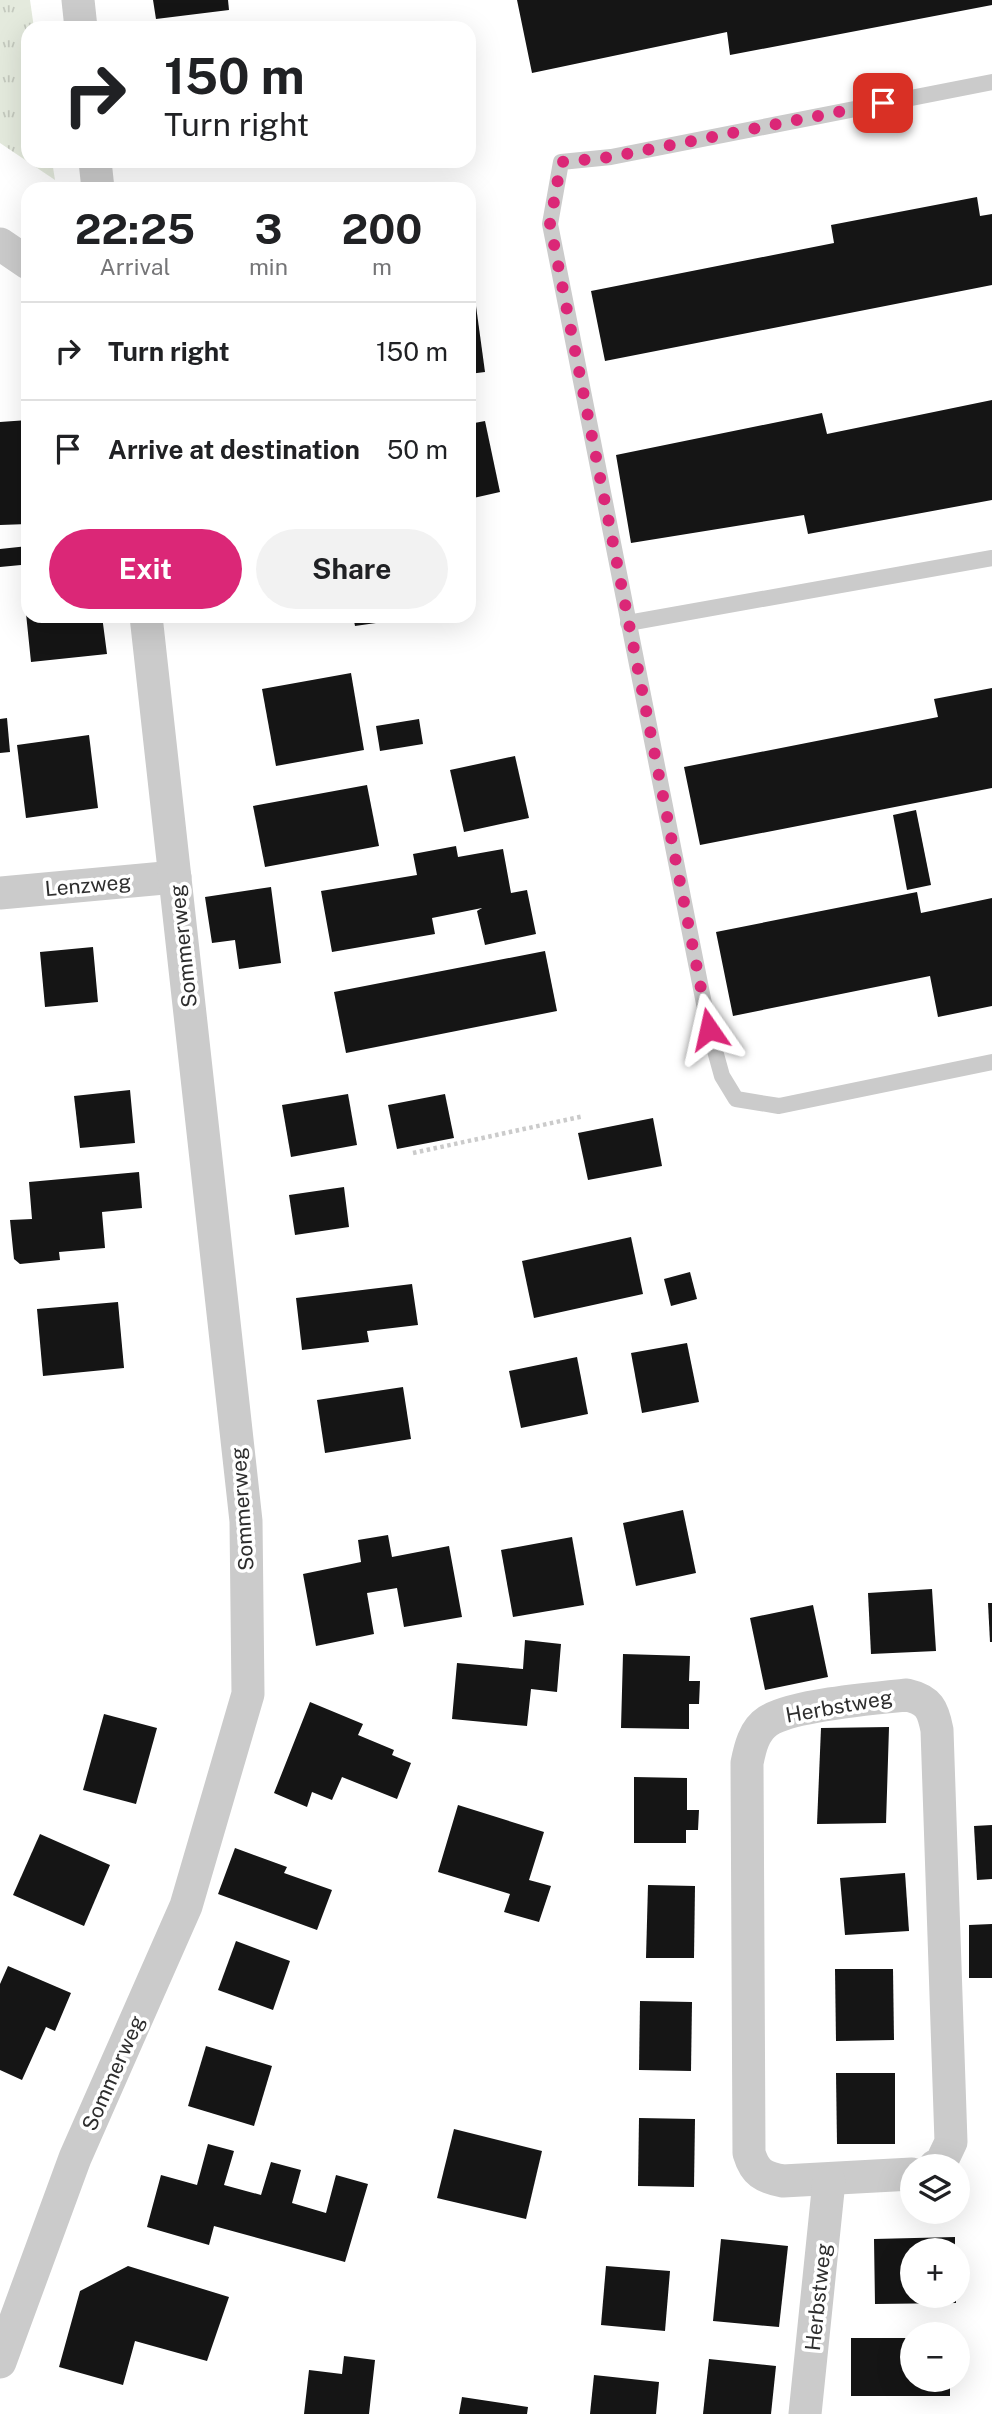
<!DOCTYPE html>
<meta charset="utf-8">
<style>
body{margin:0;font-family:"Public Sans",sans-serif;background:#f2f2f2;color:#202124;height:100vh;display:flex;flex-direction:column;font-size:26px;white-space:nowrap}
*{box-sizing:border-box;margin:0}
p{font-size:23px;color:#757577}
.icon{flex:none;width:38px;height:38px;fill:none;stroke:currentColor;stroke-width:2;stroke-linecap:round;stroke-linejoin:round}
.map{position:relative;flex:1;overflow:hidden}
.sheet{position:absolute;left:21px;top:182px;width:455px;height:441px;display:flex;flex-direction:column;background:#fff;border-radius:21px;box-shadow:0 7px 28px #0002}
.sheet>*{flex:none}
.banner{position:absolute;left:21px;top:21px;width:455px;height:147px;border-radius:21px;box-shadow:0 7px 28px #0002;background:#fff;color:#202124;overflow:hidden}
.controls{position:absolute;left:900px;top:2154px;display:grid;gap:14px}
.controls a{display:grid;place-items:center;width:70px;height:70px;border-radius:50%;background:#fff;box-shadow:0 7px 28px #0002;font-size:35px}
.pin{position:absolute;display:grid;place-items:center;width:60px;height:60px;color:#fff;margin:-30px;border-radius:14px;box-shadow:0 4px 10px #0006}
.me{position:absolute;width:77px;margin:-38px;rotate:349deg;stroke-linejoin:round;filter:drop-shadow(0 0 5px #0008)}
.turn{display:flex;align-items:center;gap:24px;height:147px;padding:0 28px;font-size:32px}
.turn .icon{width:91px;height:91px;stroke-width:2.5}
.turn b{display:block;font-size:49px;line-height:60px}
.eta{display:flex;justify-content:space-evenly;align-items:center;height:119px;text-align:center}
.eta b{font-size:42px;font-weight:700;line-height:49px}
.cta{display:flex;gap:14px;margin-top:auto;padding:14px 28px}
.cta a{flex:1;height:80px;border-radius:42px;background:#db2777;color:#fff;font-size:28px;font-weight:700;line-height:80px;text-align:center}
.cta a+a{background:#f2f2f2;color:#202124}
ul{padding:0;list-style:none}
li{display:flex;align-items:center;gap:21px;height:98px;padding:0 28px;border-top:2px solid #e0e0e0}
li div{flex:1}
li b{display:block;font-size:26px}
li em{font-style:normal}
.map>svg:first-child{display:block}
.grass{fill:url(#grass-tufts)}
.building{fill:#151515}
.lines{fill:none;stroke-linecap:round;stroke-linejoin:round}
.path{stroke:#cbcbcb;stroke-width:4.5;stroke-dasharray:3.5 3.5;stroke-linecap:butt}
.lane{stroke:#cbcbcb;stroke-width:16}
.street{stroke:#cbcbcb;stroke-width:33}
.route{stroke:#db2777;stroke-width:12;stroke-dasharray:0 21.6}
.labels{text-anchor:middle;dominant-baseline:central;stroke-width:7;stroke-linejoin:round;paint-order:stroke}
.street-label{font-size:21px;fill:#2e2e2e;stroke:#fff}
</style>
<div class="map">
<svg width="992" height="2414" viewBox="0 0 992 2414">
<defs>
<pattern id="grass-tufts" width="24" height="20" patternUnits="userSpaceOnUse" patternTransform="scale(1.75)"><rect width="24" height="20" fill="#e4eadd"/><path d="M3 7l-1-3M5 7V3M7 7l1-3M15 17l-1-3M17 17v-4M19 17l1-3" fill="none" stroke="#c4c9be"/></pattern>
</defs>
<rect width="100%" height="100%" fill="#fff"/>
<polygon class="grass" points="0,0 30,0 34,28 28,28 28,161 52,161 55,180 0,143"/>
<g class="building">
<polygon points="153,0 228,0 229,10 156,19"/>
<polygon points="517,0 992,0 992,5 730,55 727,32 532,73"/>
<polygon points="450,184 450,189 416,189 416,187"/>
<polygon points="977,197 980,216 992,214 992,285 605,361 591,291 834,243 831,225"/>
<polygon points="476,306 485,372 469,374 469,307"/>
<polygon points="992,400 992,500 808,534 804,515 631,543 616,455 822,413 827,434"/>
<polygon points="28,420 28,524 0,525 0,422"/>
<polygon points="485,421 500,492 469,499 469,424"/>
<polygon points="28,546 28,616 102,616 107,654 31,662 21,565 0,567 0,549"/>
<polygon points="353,616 411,616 411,618 355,626"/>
<polygon points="351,673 364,750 276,766 262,689"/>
<polygon points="992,688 992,788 700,845 684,767 938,717 934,699"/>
<polygon points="7,718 10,752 0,753 0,719"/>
<polygon points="419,719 423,744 380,751 376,726"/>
<polygon points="89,735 98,808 26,818 17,745"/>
<polygon points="515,756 529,818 464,832 450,770"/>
<polygon points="367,785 379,846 265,867 253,806"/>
<polygon points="916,810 931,885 907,890 893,815"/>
<polygon points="456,846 458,857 503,849 511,893 527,890 536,934 485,945 477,911 482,908 432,918 435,934 332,952 321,891 417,875 413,854"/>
<polygon points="271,887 281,963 239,969 235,940 212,943 205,897"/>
<polygon points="917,892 921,913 992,898 992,1006 938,1017 930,976 733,1016 716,932"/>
<polygon points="93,947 98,1002 45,1007 40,952"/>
<polygon points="545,951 557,1011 346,1053 334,992"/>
<polygon points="130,1090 135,1143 80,1148 74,1096"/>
<polygon points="348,1094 357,1145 291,1157 282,1105"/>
<polygon points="445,1094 454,1138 397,1149 388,1105"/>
<polygon points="653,1118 662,1166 588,1180 578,1133"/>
<polygon points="139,1172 142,1208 102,1212 105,1248 59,1252 60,1260 20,1264 14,1259 10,1220 32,1219 29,1182"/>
<polygon points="344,1187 349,1227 295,1235 289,1195"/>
<polygon points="631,1237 643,1294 534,1318 522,1261"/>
<polygon points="690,1272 697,1299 671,1306 664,1279"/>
<polygon points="412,1284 418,1325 367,1331 369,1342 302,1350 296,1298"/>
<polygon points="118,1302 124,1368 43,1376 37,1309"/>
<polygon points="687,1343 699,1402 642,1413 631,1353"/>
<polygon points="577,1357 588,1414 521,1428 509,1371"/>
<polygon points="403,1387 411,1439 325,1453 317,1400"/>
<polygon points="683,1510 696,1573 636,1586 623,1523"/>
<polygon points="388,1535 392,1557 449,1546 462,1617 404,1627 397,1588 367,1593 374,1634 316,1646 303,1574 361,1562 358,1540"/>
<polygon points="572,1537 584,1605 513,1617 501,1550"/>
<polygon points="932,1589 936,1651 871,1654 868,1593"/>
<polygon points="988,1603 992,1603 992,1642 990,1642"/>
<polygon points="813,1605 828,1677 765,1690 750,1618"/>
<polygon points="525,1640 561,1644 557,1692 531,1689 527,1726 452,1719 457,1663 523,1669"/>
<polygon points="623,1654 690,1656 689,1681 700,1681 699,1704 689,1704 689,1729 621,1728"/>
<polygon points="310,1702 363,1724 358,1735 394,1750 392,1755 411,1763 397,1799 342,1777 332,1800 312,1792 307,1807 274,1793"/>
<polygon points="104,1714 157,1728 136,1804 83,1790"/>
<polygon points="889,1727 886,1823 817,1824 821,1728"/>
<polygon points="634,1777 687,1778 687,1810 699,1810 698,1830 686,1830 686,1843 634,1843"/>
<polygon points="458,1805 544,1832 529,1880 551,1886 539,1922 504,1912 510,1894 438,1872"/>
<polygon points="992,1825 992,1879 977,1880 974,1826"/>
<polygon points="40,1834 110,1865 84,1926 13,1895"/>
<polygon points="235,1848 287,1867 284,1873 332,1890 317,1930 218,1894"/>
<polygon points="905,1873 909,1931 845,1935 840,1878"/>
<polygon points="648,1885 695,1886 694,1958 646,1958"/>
<polygon points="992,1924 992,1978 969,1978 969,1925"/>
<polygon points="236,1941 290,1961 273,2010 218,1990"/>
<polygon points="8,1966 71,1993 55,2031 46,2027 22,2080 0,2070 0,1984"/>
<polygon points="835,1969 893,1969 894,2040 836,2041"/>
<polygon points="640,2001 692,2002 691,2071 639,2070"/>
<polygon points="206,2046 272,2066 254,2126 188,2106"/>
<polygon points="836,2073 895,2073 895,2144 837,2144"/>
<polygon points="639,2118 695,2119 694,2187 638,2186"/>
<polygon points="454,2129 542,2151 526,2219 437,2198"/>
<polygon points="208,2144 234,2151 224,2185 261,2195 271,2162 301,2170 292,2203 326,2213 336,2175 368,2184 345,2262 214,2226 209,2245 147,2227 161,2175 197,2185"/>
<polygon points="955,2237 955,2250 912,2250 912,2296 956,2296 956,2303 875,2304 874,2239"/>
<polygon points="721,2239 788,2246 779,2327 713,2321"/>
<polygon points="128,2266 229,2297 207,2361 135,2341 123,2385 59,2367 80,2291"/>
<polygon points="606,2266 670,2271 665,2331 601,2325"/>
<polygon points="851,2338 912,2338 912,2380 950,2380 950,2396 851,2396"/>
<polygon points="344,2356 375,2360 369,2414 304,2414 309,2370 342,2374"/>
<polygon points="709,2359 776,2366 771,2414 703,2414"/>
<polygon points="594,2375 659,2382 656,2414 590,2414"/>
<polygon points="462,2397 528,2407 527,2414 459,2414"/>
</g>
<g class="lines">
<polyline class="path" points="413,1153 584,1116"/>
<g class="lane">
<polyline points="992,82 611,157 561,162 550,224 709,1029 722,1076 736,1099 779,1106 992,1062"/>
<polyline points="628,623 992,558"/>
</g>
<g class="street">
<polyline points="78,0 81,28"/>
<polyline points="95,161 98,189"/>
<polyline points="0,244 28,263"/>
<polyline points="0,893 175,877"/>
<path d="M912,2174L783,2181C763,2177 755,2173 749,2153L747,1763C750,1748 754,1730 768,1721C793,1705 876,1698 907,1695C929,1700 933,1709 937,1730L951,2142L941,2163L935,2166"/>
<polyline points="0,2362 75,2158 186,1906 248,1694 246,1521 146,616"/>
<polyline points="805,2414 829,2181"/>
</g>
</g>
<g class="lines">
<polyline class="route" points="709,1029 550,224 561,162 611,157 883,103"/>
</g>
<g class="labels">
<g class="street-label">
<text transform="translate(88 885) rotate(-5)">Lenzweg</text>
<text transform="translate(183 946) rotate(-96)">Sommerweg</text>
<text transform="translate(242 1509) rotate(-94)">Sommerweg</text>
<text transform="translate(839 1706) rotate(-10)">Herbstweg</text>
<text transform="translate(113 2073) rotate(-66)">Sommerweg</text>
<text transform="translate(818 2297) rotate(-84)">Herbstweg</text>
</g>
</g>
</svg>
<div class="controls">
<a><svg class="icon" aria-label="layers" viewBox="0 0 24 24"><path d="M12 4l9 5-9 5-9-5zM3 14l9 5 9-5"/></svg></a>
<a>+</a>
<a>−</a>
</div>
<div class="pin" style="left:883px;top:103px;background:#d93025"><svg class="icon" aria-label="arrive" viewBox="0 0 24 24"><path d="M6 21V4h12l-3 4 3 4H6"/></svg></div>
<svg class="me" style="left:709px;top:1029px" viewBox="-20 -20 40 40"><path d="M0-17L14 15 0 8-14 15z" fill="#db2777" stroke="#fff" stroke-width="4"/></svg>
<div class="banner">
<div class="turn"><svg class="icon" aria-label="right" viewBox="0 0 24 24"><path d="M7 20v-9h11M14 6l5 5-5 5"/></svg><div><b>150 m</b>Turn right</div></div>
</div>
<section class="sheet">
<div class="eta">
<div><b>22:25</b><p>Arrival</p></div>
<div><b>3</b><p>min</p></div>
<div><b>200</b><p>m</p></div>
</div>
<ul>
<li><svg class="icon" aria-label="right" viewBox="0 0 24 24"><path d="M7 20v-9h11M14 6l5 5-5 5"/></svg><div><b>Turn right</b></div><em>150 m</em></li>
<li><svg class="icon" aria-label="arrive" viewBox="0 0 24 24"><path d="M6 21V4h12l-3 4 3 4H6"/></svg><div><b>Arrive at destination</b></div><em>50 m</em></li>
</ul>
<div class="cta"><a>Exit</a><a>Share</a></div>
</section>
</div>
